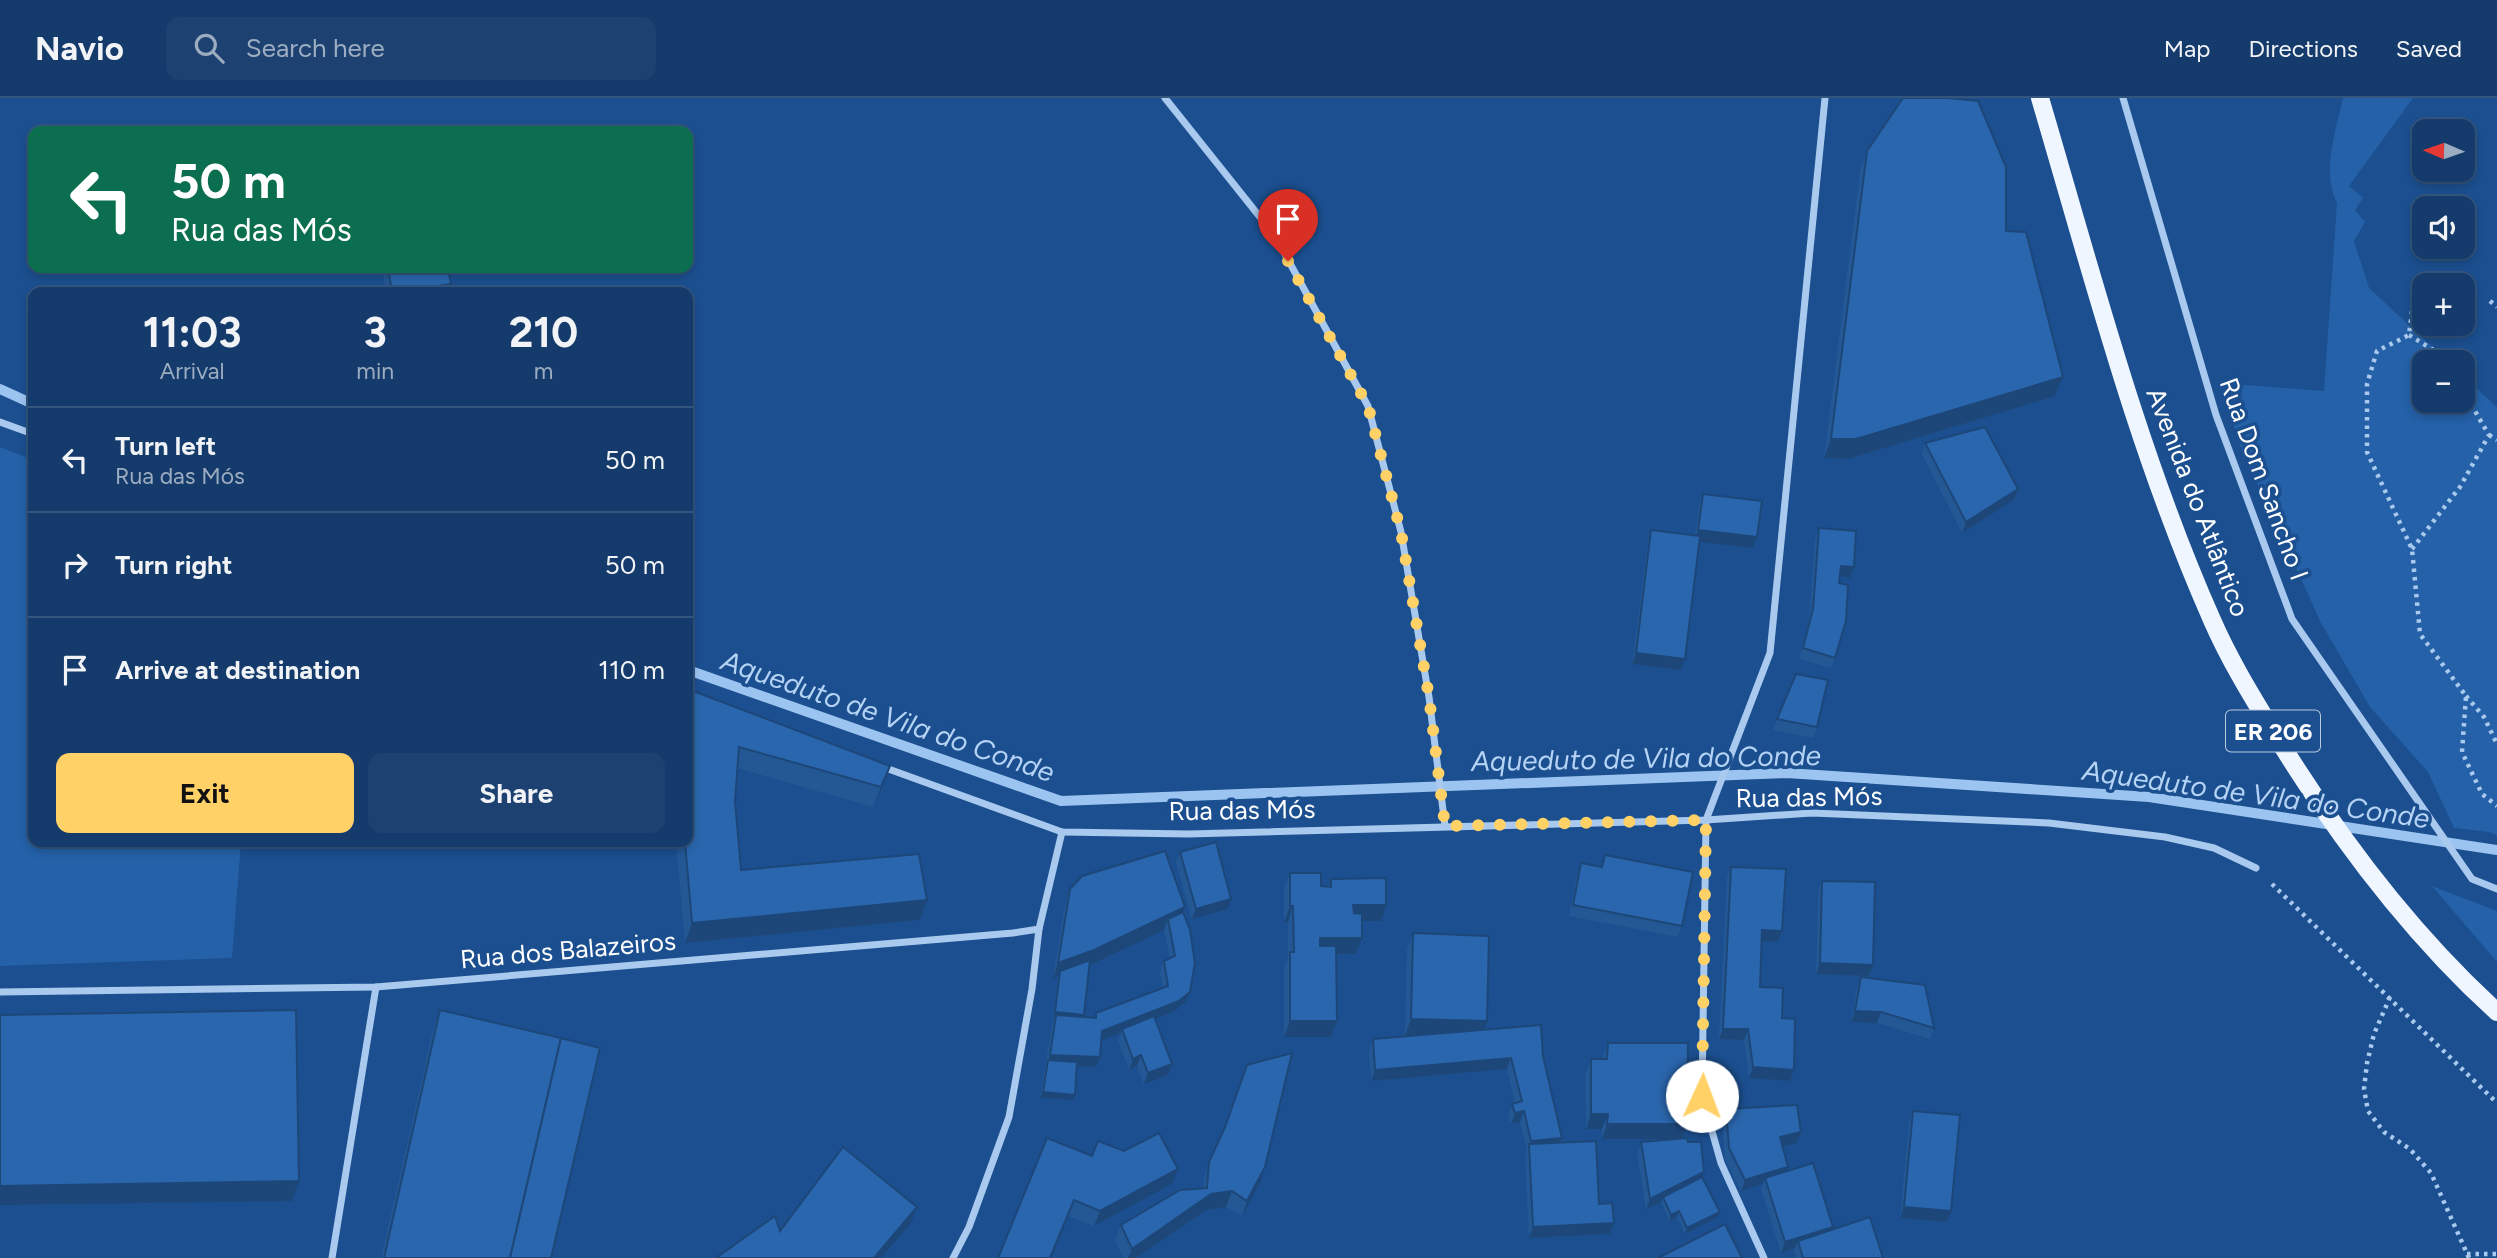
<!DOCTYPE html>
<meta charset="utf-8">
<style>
body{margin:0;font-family:Figtree,sans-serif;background:#1d4271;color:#f1f3f6;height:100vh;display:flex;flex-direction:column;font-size:26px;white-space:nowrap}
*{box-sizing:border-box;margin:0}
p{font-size:23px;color:#9dadc1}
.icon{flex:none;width:38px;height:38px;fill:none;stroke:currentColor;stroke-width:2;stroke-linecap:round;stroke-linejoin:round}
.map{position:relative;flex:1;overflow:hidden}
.side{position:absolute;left:28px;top:189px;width:665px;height:560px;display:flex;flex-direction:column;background:#143b6b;border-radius:14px;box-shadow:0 4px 10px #0003,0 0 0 2px #33557e}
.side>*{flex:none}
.top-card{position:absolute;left:28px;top:28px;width:665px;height:147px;border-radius:14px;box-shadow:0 4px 10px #0003,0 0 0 2px #33557e;background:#0b6e4f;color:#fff;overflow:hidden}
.needle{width:46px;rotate:272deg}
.tools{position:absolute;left:2412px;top:21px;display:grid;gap:14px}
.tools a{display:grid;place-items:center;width:63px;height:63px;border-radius:14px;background:#143b6b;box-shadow:0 4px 10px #0003,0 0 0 2px #33557e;font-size:35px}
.pin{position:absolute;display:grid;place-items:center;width:60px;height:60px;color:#fff;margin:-72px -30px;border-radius:50% 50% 50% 0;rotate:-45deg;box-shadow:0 0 7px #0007}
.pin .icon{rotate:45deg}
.me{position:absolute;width:77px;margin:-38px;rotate:2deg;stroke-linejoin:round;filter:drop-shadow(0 0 5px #0008)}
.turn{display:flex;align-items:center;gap:24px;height:147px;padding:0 28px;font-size:32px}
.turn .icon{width:91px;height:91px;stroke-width:2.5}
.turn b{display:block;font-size:49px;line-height:60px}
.eta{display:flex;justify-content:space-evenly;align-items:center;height:119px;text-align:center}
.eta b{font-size:42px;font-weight:700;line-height:49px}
.primary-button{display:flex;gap:14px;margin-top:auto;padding:14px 28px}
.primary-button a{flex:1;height:80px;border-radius:14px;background:#ffd166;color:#111;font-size:28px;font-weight:700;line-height:80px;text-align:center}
.primary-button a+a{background:#1d4271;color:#f1f3f6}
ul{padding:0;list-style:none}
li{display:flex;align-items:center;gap:21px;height:105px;padding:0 28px;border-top:2px solid #33557e}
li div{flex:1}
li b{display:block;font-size:26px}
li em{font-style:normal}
header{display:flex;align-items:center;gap:42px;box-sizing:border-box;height:98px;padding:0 35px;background:#143b6b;border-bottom:2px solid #33557e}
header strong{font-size:33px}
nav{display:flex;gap:38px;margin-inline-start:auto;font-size:24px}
.search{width:490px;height:63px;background:#1d4271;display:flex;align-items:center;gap:18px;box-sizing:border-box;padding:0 24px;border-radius:14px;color:#9dadc1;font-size:26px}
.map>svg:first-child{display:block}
.green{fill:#2461a8}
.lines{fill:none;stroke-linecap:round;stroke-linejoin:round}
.stream{stroke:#9cc4f0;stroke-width:10}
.path{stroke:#a9c9ee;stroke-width:4.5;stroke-dasharray:3.5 5;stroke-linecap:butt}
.street{stroke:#a9c9ee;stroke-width:7}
.primary{stroke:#f0f6ff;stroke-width:18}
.wall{fill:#245895;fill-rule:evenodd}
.shaded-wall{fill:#1d4779}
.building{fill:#2a66ad;stroke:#1d4779;stroke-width:2}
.route{stroke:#ffd166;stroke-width:12;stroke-dasharray:0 21.6}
.labels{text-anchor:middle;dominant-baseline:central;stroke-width:7;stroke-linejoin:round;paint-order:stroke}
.shield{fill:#1b4f8f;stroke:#bbcadd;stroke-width:2}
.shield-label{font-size:24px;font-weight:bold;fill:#fff}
.street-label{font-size:26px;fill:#fff;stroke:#1b4f8f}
.water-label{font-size:28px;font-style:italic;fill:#b5d3f5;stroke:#1b4f8f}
</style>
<header>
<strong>Navio</strong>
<div class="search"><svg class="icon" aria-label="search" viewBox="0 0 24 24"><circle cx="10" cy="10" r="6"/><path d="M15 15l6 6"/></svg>Search here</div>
<nav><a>Map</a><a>Directions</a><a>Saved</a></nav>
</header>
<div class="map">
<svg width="2497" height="1160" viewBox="0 0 2497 1160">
<rect width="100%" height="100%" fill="#1b4f8f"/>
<g class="green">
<path d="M2343,0H2413L2349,88L2363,100L2355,112L2365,124L2354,143L2369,190L2449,264H2424V303H2462V277L2497,309V737L2489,734L2454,730L2428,674L2370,609L2321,525L2240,347L2220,285L2324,293L2337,105C2321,73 2336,33 2343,0Z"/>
<polygon points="0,349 33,362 33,744 241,744 232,860 0,868"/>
<polygon points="2432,788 2497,813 2497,864"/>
</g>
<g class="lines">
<g class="stream">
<polyline points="0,291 33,306"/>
<polyline points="688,572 1061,703 1787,675 2149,699 2497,752"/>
</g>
<g class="path">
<polyline points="2490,203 2497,209"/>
<polyline points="2412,213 2409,237 2377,253 2367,286 2367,354 2412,451 2420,536 2466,598 2462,654 2482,696 2497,708"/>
<polyline points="2409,237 2440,256 2445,264"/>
<polyline points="2489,337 2497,342"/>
<polyline points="2412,451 2460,389 2489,337 2462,291"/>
<polyline points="2466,598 2484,619 2497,646"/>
<polyline points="2272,786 2497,1005"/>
<polyline points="2390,899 2374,936 2367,965 2364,991 2368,1013 2384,1034 2410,1051 2431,1075 2469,1160"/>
<polyline points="2467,1156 2497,1156"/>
</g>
<g class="street">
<polyline points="1165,0 1275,138 1368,308 1401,434 1429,599 1445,728"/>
<polyline points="2123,0 2216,317 2292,521 2472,781 2497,791"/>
<polyline points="0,324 33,336"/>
<polyline points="883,669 1062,734 1189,736 1706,722 1812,715 2049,725 2165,739 2214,750 2256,770"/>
<polyline points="0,894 376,889 1013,835 1039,831 1062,734"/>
<polyline points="332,1160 376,889"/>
<polyline points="953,1160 969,1129 1009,1019 1032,891 1039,831"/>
<polyline points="1764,1160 1721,1065 1702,998 1706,722 1770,555 1825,0"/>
</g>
<path class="primary" d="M2040,0C2092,176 2138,355 2212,522C2229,561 2251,597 2273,633C2335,735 2409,834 2497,914"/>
</g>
<g class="wall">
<polygon points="1867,53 2006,133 2055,298 1848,361 1824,360 1860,73"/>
<polygon points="382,170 448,170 451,186 448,194 386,194"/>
<polygon points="1925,345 2018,391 2014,402 1962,435 1922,356"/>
<polygon points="1703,396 1753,450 1699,443 1681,572 1632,566 1648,443 1651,432 1695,437 1699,407"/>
<polygon points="1819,430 1854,469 1850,480 1840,479 1835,560 1831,570 1799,561 1809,522 1815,441"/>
<polygon points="693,593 890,668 883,688 873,709 737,670 735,703 741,772 920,822 685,845 676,744 688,744 688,602 690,602"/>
<polygon points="1777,621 1817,629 1813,640 1773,632"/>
<polygon points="1180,754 1228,811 1192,821 1176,765"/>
<polygon points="1605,757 1682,828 1678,839 1569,818 1577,776 1581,765 1601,769"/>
<polygon points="1731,769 1782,833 1778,844 1761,843 1760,889 1782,920 1794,972 1790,983 1749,980 1744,942 1719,941 1727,779"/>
<polygon points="1290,775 1321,788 1328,789 1331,781 1381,823 1362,823 1356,856 1336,856 1337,923 1331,939 1284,939 1284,870 1288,860 1288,824 1284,824 1284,790"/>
<polygon points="1822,783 1873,867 1869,878 1816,876 1818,793"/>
<path d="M1070,791L1185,809L1183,814L1186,904L1175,913L1155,921L1172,966L1168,977L1144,986L1137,968L1129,972L1118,942L1121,935L1101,942L1096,969H1077L1075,997L1073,1002L1040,1000L1052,927L1054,920H1053L1058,879L1053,880L1065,807ZM1164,832L1170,861L1164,863L1160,874L1163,890L1096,915L1095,920L1083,919L1090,867Z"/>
<polygon points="1413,835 1483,932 1543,958 1562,1040 1560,1045 1599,1106 1614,1125 1610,1136 1529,1140 1525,1057 1527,1052 1520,1024 1511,1026 1508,1016 1512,1006 1515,1005 1507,971 1371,983 1369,952 1373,941 1420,937 1405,937 1407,851"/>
<polygon points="1861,879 1934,930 1930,941 1877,925 1851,924 1857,890"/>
<polygon points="440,912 561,940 551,1160 381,1160 433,932"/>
<polygon points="1608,945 1687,1026 1682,1041 1688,1044 1704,1074 1702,1079 1720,1114 1718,1119 1685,1136 1677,1119 1669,1123 1661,1104 1646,1112 1637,1055 1641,1044 1678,1041 1602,1041 1602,1031 1586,1031 1585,977 1591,961 1602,961"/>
<polygon points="1726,1011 1801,1034 1797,1045 1783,1048 1788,1069 1786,1073 1832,1131 1883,1160 1796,1160 1794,1153 1795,1150 1781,1155 1761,1091 1763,1086 1741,1093 1725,1061 1722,1021"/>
<polygon points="1913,1013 1947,1124 1900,1120 1909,1024"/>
<polygon points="1092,1058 1172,1086 1094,1128 1068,1118 998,1160"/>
<polygon points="1209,1064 1265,1069 1260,1085 1242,1118 1226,1109 1206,1112 1136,1160 1123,1160 1115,1142 1121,1127 1203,1090 1204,1080"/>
</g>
<g class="shaded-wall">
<polygon points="451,186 448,194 400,194"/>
<polygon points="2063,279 2055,298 1848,361 1824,360 1831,341"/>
<polygon points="2018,391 2014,402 1962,435 1966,424"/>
<polygon points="1698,432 1757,439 1753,450 1694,443"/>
<polygon points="1841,468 1854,469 1850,480 1837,478"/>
<polygon points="1636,555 1685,561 1681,572 1632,566"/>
<polygon points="890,668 883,688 873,709 881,689"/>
<polygon points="1231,801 1228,811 1192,821 1196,811"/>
<polygon points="927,802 920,822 685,845 692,825"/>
<polygon points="1353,807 1386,807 1381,823 1348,823"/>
<polygon points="1290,808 1293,808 1288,824 1284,824"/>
<polygon points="1185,809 1179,825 1168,821 1164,832 1088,868 1060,873 1058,879 1053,880 1058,865"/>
<polygon points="1762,832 1782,833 1778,844 1758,843"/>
<polygon points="1320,840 1362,840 1356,856 1314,856"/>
<polygon points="1820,865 1873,867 1869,878 1816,876"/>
<polygon points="1190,894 1186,904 1175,913 1123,934 1122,931 1121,935 1098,944 1102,933"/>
<polygon points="1855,913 1881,914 1877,925 1851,924"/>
<polygon points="1055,914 1084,917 1082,923 1056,917 1054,920 1053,920"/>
<polygon points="1411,921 1487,923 1481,939 1405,937"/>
<polygon points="1290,923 1337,923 1331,939 1284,939"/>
<polygon points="1723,931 1748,931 1744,942 1719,941"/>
<polygon points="1050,957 1100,959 1096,969 1047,968"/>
<polygon points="1141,957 1137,968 1129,972 1133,961"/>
<polygon points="1511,960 1507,971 1371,983 1375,972"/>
<polygon points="1172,966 1168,977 1144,986 1148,975"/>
<polygon points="1753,969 1794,972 1790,983 1749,980"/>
<polygon points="1043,994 1075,997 1073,1002 1040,1000"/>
<polygon points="1524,1013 1520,1024 1511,1026 1515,1015"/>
<polygon points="1591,1016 1608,1016 1602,1031 1586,1031"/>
<polygon points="1607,1026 1687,1026 1682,1041 1602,1041"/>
<polygon points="1801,1034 1797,1045 1776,1050 1780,1039"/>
<polygon points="1562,1040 1558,1050 1529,1050 1531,1043"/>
<polygon points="1265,1069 1260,1085 1242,1118 1247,1103"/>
<polygon points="1788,1069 1784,1080 1765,1080 1763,1086 1741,1093 1745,1082"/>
<polygon points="1178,1071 1172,1086 1094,1128 1100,1113"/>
<polygon points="1704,1074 1700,1085 1663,1099 1661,1104 1646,1112 1650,1101"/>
<polygon points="299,1083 292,1103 0,1107 0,1088"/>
<polygon points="1232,1093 1226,1109 1206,1112 1136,1160 1128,1160 1132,1151 1211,1096"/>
<polygon points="917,1109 911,1125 881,1160 874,1160"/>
<polygon points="1904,1109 1951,1113 1947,1124 1900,1120"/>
<polygon points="1679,1113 1677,1119 1669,1123 1671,1117"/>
<polygon points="1720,1114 1718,1119 1685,1136 1687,1130"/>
<polygon points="1614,1125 1610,1136 1529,1140 1533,1129"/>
<polygon points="1833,1129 1829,1139 1798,1143 1795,1150 1781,1155 1785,1144"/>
</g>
<g class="building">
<polygon points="1903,0 1948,0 1978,3 2006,69 2006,133 2026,134 2063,279 1856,341 1831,341 1867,53"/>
<polygon points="388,170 448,170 451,186 400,194 392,194"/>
<polygon points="1985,329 2018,391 1966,424 1925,345"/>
<polygon points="1703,396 1762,403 1757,439 1698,432"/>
<polygon points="1819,430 1856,433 1854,469 1841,468 1839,485 1848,487 1846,523 1835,560 1803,550 1813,511"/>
<polygon points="1651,432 1700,438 1685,561 1636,555"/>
<polygon points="1796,576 1828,582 1817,629 1777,621"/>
<polygon points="693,593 890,668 881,689 739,649 735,703 741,772 919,756 927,802 692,825 685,744 688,744 688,642"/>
<polygon points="688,602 690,602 688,623"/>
<polygon points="1216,744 1231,801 1196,811 1180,754"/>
<polygon points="1165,753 1185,809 1094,852 1058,865 1070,791 1082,778"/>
<polygon points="1605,757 1693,774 1682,828 1573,807 1581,765 1602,769"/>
<polygon points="1731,769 1786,771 1782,833 1762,832 1760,889 1783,890 1782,920 1795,921 1794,972 1753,969 1748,931 1723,931"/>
<polygon points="1290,775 1321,775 1321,788 1331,789 1331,781 1386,780 1386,807 1353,807 1354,815 1362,816 1362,840 1320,840 1320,848 1336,848 1337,923 1290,923 1290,854 1294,854 1293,808 1290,808"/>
<polygon points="1822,783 1875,784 1873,867 1820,865"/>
<polygon points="1183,814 1190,832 1195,865 1190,894 1179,903 1102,933 1100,959 1050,957 1056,917 1096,920 1096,915 1168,888 1164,863 1175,858 1168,821"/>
<polygon points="1413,835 1489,838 1487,923 1411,921"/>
<polygon points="1090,862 1084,917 1055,914 1060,873"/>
<polygon points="1861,879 1925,887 1934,930 1881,914 1855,913"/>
<polygon points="296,912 299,1083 0,1088 0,917"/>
<polygon points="440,912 561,940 510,1160 384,1160"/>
<polygon points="1154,918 1172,966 1148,975 1141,957 1133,961 1122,931"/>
<polygon points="1541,927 1543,958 1562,1040 1531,1043 1524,1013 1515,1015 1512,1006 1522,1003 1511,960 1375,972 1373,941"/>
<polygon points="561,940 600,950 551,1160 510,1160"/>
<polygon points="1608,945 1688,945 1687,1026 1607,1026 1608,1016 1591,1016 1591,961 1607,961"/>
<polygon points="1292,955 1265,1069 1247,1103 1232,1093 1211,1096 1132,1151 1121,1127 1180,1092 1207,1090 1209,1064 1225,1029 1247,967"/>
<polygon points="1048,962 1077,964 1075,997 1043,994"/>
<polygon points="1797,1007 1801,1034 1780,1039 1788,1069 1745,1082 1729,1050 1726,1011"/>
<polygon points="1913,1013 1960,1017 1951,1113 1904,1109"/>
<polygon points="1159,1035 1178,1071 1100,1113 1074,1102 1050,1160 998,1160 1047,1040 1092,1058 1098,1043 1124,1053"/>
<polygon points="1687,1040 1688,1044 1701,1044 1704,1074 1650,1101 1641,1044"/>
<polygon points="1596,1043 1599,1106 1612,1105 1614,1125 1533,1129 1529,1046"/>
<polygon points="843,1049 917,1109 874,1160 716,1160 775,1118 780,1133"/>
<polygon points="1813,1065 1833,1129 1785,1144 1765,1080"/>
<polygon points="1702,1079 1720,1114 1687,1130 1679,1113 1671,1117 1663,1099"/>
<polygon points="1870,1119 1883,1160 1803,1160 1798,1143"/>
<polygon points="1725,1126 1742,1160 1658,1160"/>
</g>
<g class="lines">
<polyline class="route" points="1288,163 1368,308 1401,434 1429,599 1445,728 1706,722 1702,998"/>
</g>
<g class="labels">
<rect class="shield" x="2226" y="612.5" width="94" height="41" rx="5"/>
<g class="shield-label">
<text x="2273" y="633">ER 206</text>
</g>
<g class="street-label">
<text transform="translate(2264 381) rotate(70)">Rua Dom Sancho I</text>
<text transform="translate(2198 404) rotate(69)">Avenida do Atlântico</text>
<text transform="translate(1809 699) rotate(-1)">Rua das Mós</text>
<text transform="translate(1242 712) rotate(-1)">Rua das Mós</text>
<text transform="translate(568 852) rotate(-5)">Rua dos Balazeiros</text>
</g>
<g class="water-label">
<text transform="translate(888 618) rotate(19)">Aqueduto de Vila do Conde</text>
<text transform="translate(1646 660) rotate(-1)">Aqueduto de Vila do Conde</text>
<text transform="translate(2256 696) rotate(8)">Aqueduto de Vila do Conde</text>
</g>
</g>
</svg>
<div class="tools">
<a><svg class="needle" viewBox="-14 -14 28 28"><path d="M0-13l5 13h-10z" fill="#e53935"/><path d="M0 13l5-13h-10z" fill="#9dadc1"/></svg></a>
<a><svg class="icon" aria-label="sound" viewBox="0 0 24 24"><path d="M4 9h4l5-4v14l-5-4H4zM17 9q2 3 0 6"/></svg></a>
<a>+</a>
<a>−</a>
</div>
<div class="pin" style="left:1288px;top:163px;background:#d93025"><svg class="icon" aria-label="arrive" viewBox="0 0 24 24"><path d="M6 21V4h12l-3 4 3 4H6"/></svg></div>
<svg class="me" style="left:1702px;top:998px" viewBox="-20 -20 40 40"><circle r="19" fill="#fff"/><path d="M0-13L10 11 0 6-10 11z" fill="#ffd166"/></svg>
<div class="top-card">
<div class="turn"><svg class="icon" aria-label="left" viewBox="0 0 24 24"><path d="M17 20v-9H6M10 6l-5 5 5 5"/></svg><div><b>50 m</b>Rua das Mós</div></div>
</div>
<section class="side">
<div class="eta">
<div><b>11:03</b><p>Arrival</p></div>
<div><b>3</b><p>min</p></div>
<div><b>210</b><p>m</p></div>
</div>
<ul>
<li><svg class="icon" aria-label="left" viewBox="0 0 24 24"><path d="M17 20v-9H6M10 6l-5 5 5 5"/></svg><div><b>Turn left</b><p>Rua das Mós</p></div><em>50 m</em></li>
<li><svg class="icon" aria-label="right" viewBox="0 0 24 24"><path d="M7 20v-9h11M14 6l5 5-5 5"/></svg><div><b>Turn right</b></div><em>50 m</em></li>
<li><svg class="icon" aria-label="arrive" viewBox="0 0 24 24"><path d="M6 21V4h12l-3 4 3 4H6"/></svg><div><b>Arrive at destination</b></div><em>110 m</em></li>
</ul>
<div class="primary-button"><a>Exit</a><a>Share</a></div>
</section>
</div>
